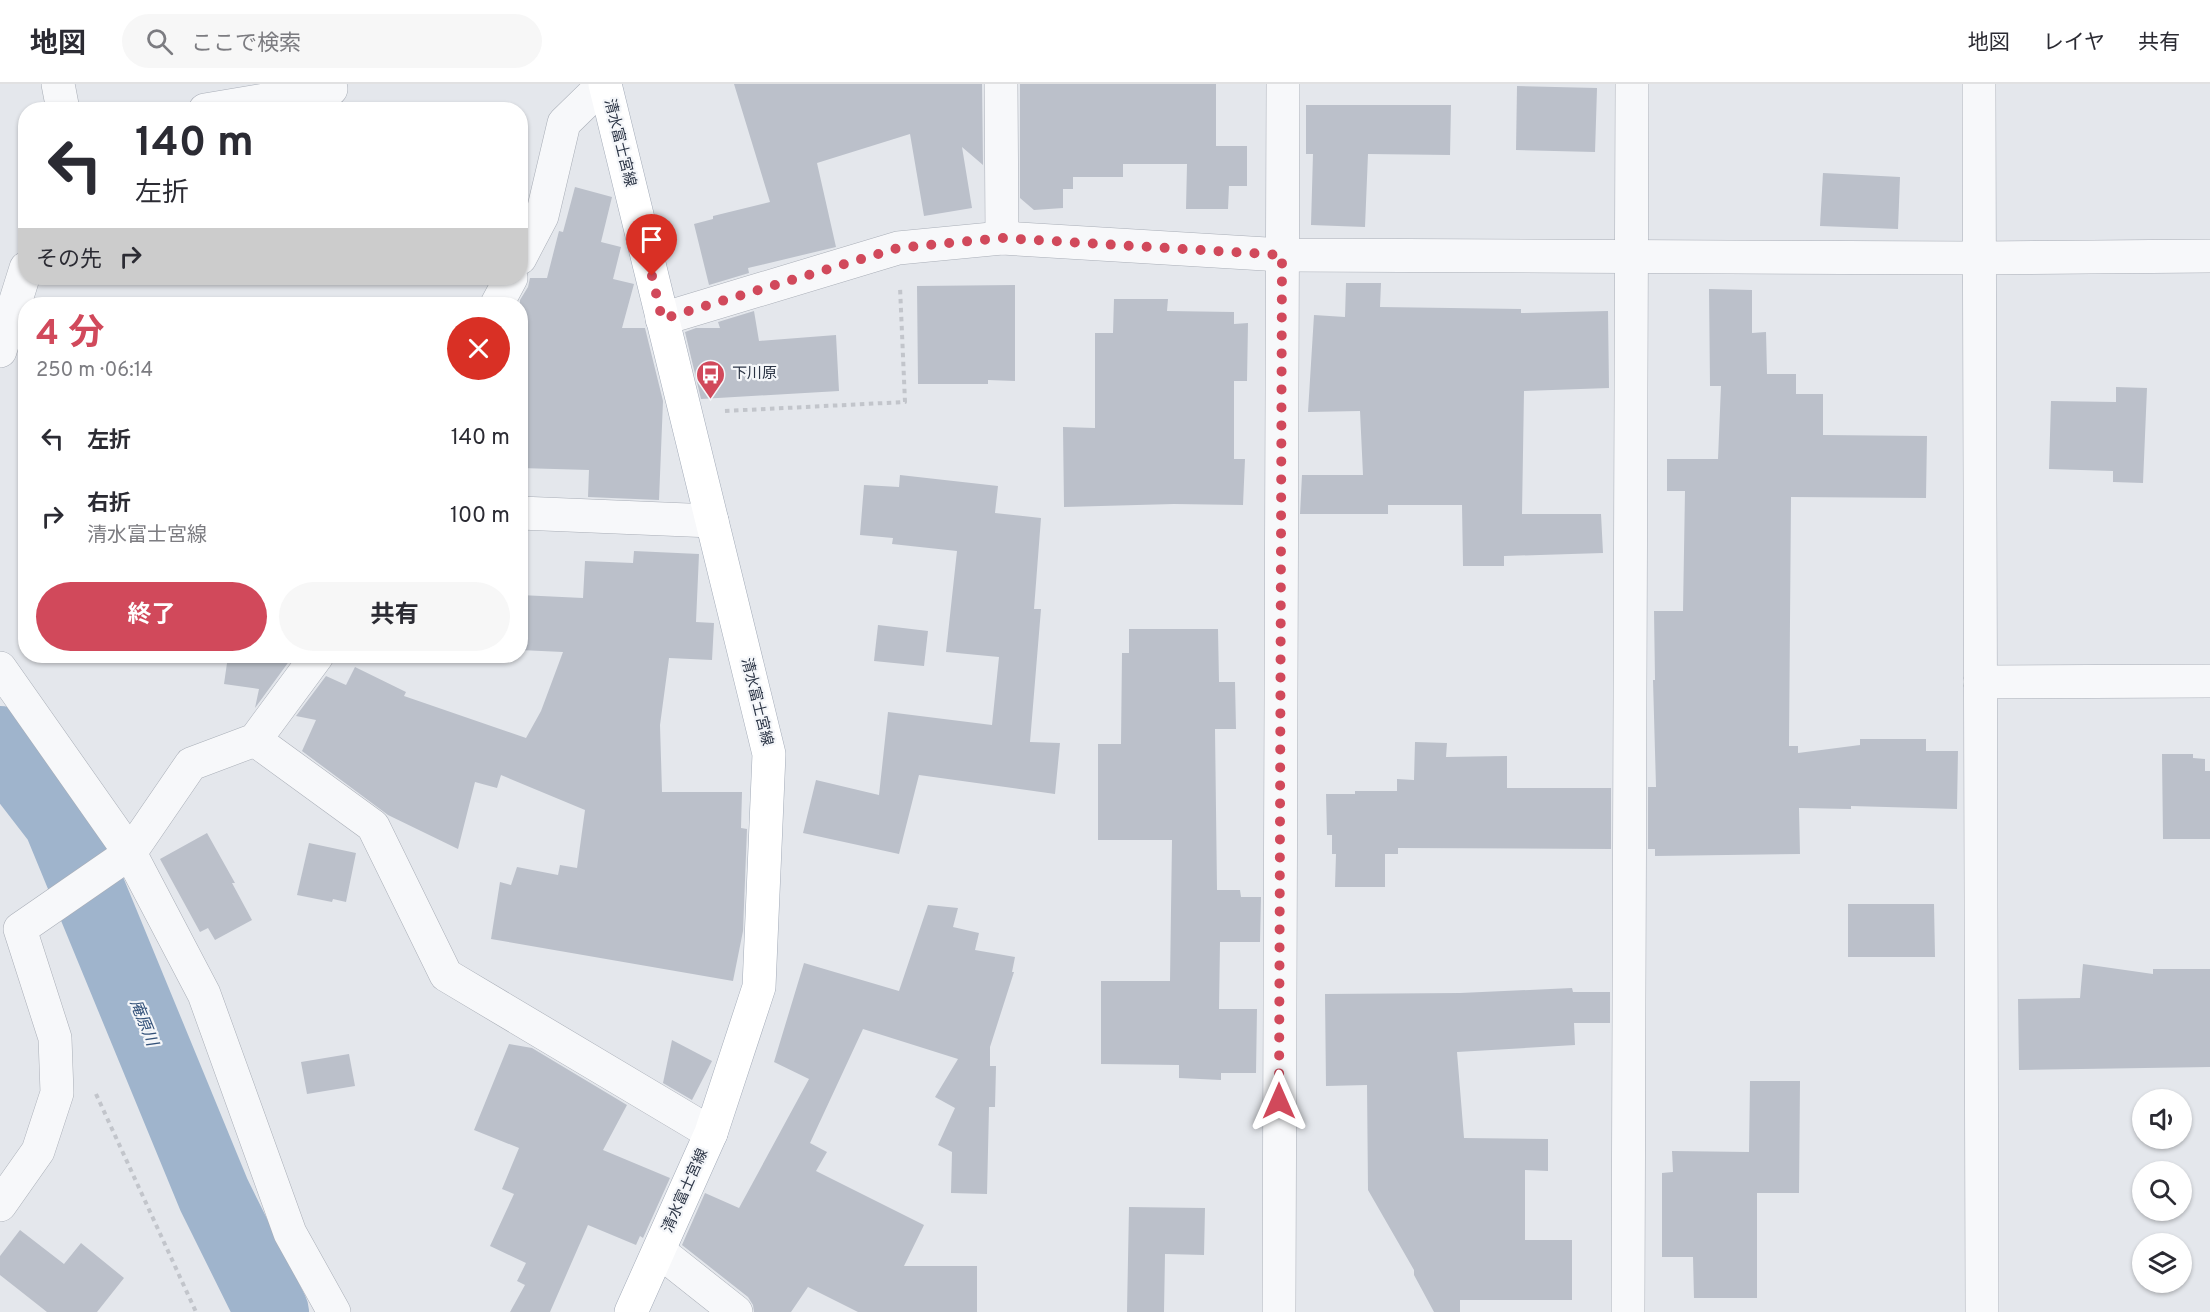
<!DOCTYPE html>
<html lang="ja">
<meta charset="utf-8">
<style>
body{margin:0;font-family:Overpass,"Noto Sans JP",sans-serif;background:#f7f7f7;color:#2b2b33;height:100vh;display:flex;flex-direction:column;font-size:22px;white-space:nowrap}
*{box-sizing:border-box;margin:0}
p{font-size:20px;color:#7c7c81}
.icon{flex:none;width:33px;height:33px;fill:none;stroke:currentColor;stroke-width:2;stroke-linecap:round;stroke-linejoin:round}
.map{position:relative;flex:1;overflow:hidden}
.side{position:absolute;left:18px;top:213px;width:510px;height:366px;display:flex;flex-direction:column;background:#fff;border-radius:24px;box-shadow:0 2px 4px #0004}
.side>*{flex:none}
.top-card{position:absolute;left:18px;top:18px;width:510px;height:183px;border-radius:24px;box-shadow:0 2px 4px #0004;background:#fff;color:#2b2b33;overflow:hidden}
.fabs{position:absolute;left:2132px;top:1005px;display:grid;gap:12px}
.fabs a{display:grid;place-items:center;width:60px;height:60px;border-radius:50%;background:#fff;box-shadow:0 2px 4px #0004;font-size:30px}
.pin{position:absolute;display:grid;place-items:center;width:51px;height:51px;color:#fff;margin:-62px -26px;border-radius:50% 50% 50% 0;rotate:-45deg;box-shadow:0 0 6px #0007}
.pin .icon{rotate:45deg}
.me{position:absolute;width:66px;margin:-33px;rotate:0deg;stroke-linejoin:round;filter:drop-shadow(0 0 4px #0008)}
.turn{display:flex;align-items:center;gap:21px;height:126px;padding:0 18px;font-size:27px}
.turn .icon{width:78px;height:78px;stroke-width:2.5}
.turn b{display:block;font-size:42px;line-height:51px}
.then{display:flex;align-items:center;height:57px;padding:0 18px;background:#0003;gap:12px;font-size:22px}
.round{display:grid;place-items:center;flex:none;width:63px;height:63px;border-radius:32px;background:#f7f7f7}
.headline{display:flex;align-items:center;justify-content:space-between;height:102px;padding:0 18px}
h1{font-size:36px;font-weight:700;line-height:45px;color:#d1495b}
.primary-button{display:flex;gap:12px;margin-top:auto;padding:12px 18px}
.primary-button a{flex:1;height:69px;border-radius:36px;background:#d1495b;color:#fff;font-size:24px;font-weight:700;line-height:69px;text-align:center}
.primary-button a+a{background:#f7f7f7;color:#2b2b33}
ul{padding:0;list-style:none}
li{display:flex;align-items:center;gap:18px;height:78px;padding:0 18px}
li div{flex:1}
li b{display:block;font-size:22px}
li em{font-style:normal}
header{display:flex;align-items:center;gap:36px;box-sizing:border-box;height:84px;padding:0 30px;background:#fff;border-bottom:2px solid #e1e1e2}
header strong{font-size:28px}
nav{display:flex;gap:33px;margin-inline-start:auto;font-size:21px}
.search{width:420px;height:54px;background:#f7f7f7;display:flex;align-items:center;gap:15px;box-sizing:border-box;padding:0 21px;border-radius:33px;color:#7c7c81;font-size:22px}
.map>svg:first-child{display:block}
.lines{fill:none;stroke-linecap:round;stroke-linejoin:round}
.river{stroke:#9fb4cc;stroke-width:74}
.building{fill:#bbc0ca}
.minor-casing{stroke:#a9aeb7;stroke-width:34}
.major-casing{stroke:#a3abb8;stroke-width:34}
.path{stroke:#c2c5cb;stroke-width:4;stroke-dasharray:4.5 4.5;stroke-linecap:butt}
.minor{stroke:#f7f8fa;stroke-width:33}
.major{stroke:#fff;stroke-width:33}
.route{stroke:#d1495b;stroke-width:10;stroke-dasharray:0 18}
.labels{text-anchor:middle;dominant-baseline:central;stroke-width:4.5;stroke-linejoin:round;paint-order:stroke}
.street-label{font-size:15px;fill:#2b3445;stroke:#f4f6f9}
.poi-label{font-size:15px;fill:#2b3445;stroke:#f4f6f9;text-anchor:start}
.water-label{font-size:16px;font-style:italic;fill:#34527a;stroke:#f4f6f9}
</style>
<header>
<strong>地図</strong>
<div class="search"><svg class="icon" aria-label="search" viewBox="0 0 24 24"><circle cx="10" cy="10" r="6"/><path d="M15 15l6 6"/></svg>ここで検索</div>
<nav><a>地図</a><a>レイヤ</a><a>共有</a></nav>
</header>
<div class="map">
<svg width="2210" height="1228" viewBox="0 0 2210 1228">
<rect width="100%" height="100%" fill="#e4e7ec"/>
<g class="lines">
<polyline class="river" points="0,659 60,737 214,1111 272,1228"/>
</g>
<g class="building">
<polygon points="734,0 982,0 983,81 962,63 972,124 924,132 910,50 817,79 836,163 748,184 749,189 709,201 694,140 713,135 713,132 770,118"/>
<polygon points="1020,0 1216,0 1216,62 1247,62 1247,102 1229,102 1228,125 1186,125 1187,80 1123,80 1123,93 1073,93 1073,105 1063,105 1063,124 1034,126 1020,114"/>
<polygon points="1517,2 1597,4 1595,68 1516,66"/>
<polygon points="1306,21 1451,21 1450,71 1368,70 1365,143 1311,141 1313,70 1306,70"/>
<polygon points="1823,89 1900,93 1898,145 1820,142"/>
<polygon points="575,103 612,113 601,158 621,163 613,195 634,200 622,244 645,244 663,317 659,416 588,413 589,386 520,384 520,216 528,203 530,194 547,194 559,147 563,148"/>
<polygon points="1346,199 1381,199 1380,223 1521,225 1521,229 1608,227 1609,304 1524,307 1522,430 1601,430 1603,469 1504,472 1504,482 1463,482 1462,421 1388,421 1388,430 1300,430 1302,391 1363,391 1360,327 1308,328 1314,231 1345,233"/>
<polygon points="1015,201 1015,297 988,296 988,300 918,300 917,202"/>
<polygon points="1709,205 1752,206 1752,249 1766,248 1767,290 1796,290 1796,310 1823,310 1823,351 1927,352 1926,414 1791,413 1789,662 1798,662 1798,669 1860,661 1860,655 1926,655 1926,667 1958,667 1957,725 1851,722 1851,725 1799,724 1800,770 1655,772 1655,765 1648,765 1648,703 1656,703 1653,596 1655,596 1654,527 1683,527 1685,407 1667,407 1667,375 1718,375 1721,302 1710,302"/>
<polygon points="1114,215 1168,215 1167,227 1234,228 1234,240 1248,239 1247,297 1234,297 1234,375 1245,375 1243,421 1174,420 1064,423 1063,343 1095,344 1095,249 1113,249"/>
<polygon points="754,227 759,257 836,251 839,307 701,315 685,248 696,244 720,244 718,238"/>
<polygon points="2116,303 2147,304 2143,399 2113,398 2113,387 2049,385 2051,317 2116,318"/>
<polygon points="900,391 998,402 995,429 1041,434 1034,525 1041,525 1030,658 1060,659 1055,710 919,691 899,770 803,749 816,696 879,711 888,628 992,641 999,573 946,568 957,467 892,460 893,454 860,451 864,401 899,403"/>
<polygon points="634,467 699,470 696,538 714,539 712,576 669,574 660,641 662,708 742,708 741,744 747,745 743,847 733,897 491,855 500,798 511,801 517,783 558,791 560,781 577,784 585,726 501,691 497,704 475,698 458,765 388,731 302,667 316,636 296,632 326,592 346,601 355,583 406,608 404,612 526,654 541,627 563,568 520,566 520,511 583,514 585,477 633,479"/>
<polygon points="878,541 928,547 924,582 874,577"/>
<polygon points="1129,545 1218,545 1219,598 1235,598 1236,645 1215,645 1217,806 1240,806 1241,813 1261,813 1260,858 1220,858 1219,925 1257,925 1256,989 1221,989 1221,996 1179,994 1179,981 1101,980 1101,897 1170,897 1172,756 1098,756 1098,660 1121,660 1122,569 1129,569"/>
<polygon points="228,572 275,572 290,576 255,624 259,605 224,600"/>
<polygon points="1415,658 1447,659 1446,673 1507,672 1507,704 1611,704 1611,765 1398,764 1398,770 1385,770 1385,803 1335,803 1336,770 1332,770 1332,751 1327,751 1326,710 1355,710 1355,707 1397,707 1397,695 1414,696"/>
<polygon points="2162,670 2193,670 2193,674 2205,675 2205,687 2210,687 2210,755 2163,755"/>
<polygon points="207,749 235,799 232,799 252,836 215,856 208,844 200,848 160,775"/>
<polygon points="309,759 356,769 346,818 333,815 332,818 297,811"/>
<polygon points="1848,820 1934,820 1935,873 1848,873"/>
<polygon points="928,821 958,824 953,843 979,849 975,866 1015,873 1012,888 1014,888 990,963 990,982 996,982 995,1023 989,1023 987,1110 951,1109 952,1068 938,1061 955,1024 935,1013 958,975 863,945 810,1059 827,1068 816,1087 924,1141 904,1182 977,1182 977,1228 858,1228 808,1203 791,1228 754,1228 753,1221 748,1213 682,1161 705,1109 739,1124 809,995 774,978 804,879 899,907"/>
<polygon points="2083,880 2153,890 2153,885 2210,885 2210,983 2019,986 2018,915 2080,914"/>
<polygon points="1572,904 1573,908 1610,908 1610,939 1574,939 1575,961 1457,968 1464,1054 1548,1055 1548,1087 1525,1086 1525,1156 1572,1156 1572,1216 1460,1216 1460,1228 1434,1228 1414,1191 1414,1186 1368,1106 1367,1001 1326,1002 1325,910 1460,909"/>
<polygon points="672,956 712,977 692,1016 663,999"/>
<polygon points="509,960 532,964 627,1021 603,1066 670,1094 643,1154 640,1152 636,1161 588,1141 550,1228 510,1228 525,1201 517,1197 526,1179 490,1162 514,1110 502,1105 519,1064 474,1046"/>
<polygon points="349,970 355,1002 307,1010 301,978"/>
<polygon points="1750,997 1800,997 1799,1109 1757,1109 1757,1214 1694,1214 1693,1173 1662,1173 1662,1089 1673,1088 1672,1067 1749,1068"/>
<polygon points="1129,1123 1205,1124 1204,1171 1165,1170 1164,1228 1127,1228"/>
<polygon points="20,1146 64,1180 81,1159 124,1194 97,1228 47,1228 0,1191 0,1172"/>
</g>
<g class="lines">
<defs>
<g id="minor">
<polyline points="58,0 63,26"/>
<polyline points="1001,0 1002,154"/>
<polyline points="1979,0 1982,1228"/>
<polyline points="205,26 331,5 330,0"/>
<polyline points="520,174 542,132 564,39 604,0"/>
<polyline points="497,220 511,194"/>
<polyline points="662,235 898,164 1002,154 1282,171 1979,174 2210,172"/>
<polyline points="0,267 26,184"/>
<polyline points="520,429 712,437"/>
<polyline points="0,584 130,769 204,910 290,1149 334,1228"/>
<polyline points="1980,598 2210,597"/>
<polyline points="255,656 373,742 446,891 711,1049"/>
<polyline points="0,1121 38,1067 57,1009 55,954 20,845 130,769 191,680 255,656 317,572"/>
<polyline points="659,1167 736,1228"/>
<polyline points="1279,1228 1283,0"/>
<polyline points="1628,1228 1632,0"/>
</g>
<polyline id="major" points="605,0 769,670 759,903 711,1049 631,1228"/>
</defs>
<use href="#minor" class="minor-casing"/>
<use href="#major" class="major-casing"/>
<g class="path">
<polyline points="725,327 905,318 900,203"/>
<polyline points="96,1010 196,1228"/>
</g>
<use href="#minor" class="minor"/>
<use href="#major" class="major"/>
</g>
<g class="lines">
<polyline class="route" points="652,192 662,235 898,164 1002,154 1282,171 1279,1017"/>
</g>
<defs>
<symbol id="bus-pin" viewBox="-11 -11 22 30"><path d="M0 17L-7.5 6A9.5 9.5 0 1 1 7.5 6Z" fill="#d1495b" stroke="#f4f6f9"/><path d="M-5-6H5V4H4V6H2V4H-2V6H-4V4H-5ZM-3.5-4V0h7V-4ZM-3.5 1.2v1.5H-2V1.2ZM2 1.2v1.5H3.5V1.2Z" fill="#fff"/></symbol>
</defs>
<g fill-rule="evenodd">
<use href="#bus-pin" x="694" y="274" width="33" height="45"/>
</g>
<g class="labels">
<g class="street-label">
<text transform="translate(619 59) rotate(76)">清水富士宮線</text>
<text transform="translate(756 618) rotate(76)">清水富士宮線</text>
<text transform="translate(686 1107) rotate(-66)">清水富士宮線</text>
</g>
<g class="poi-label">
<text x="732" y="290">下川原</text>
</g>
<g class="water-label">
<text transform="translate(143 939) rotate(68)">庵原川</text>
</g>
</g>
</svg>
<div class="fabs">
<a><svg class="icon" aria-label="sound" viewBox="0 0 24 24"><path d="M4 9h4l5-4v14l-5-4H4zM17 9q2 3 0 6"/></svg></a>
<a><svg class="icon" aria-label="search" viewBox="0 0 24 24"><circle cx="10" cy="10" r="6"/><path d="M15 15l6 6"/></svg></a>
<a><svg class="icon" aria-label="layers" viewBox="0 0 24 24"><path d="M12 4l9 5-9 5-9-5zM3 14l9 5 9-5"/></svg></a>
</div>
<div class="pin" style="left:652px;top:192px;background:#d93025"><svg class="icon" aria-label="arrive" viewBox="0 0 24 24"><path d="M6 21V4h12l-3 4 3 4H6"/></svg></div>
<svg class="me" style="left:1279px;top:1017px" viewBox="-20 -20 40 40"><path d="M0-17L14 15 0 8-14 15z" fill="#d1495b" stroke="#fff" stroke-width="4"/></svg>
<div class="top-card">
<div class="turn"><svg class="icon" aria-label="left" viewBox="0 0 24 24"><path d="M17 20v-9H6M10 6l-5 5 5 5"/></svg><div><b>140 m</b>左折</div></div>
<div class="then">その先<svg class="icon" aria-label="right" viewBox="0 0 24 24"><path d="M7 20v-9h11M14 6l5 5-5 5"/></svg></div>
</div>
<section class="side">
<div class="headline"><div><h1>4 分</h1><p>250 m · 06:14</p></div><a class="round" style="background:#d93025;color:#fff"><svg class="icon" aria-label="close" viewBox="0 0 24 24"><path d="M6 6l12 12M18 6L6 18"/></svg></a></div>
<ul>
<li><svg class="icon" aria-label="left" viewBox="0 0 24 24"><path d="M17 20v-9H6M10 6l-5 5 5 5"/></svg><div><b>左折</b></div><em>140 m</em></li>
<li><svg class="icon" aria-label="right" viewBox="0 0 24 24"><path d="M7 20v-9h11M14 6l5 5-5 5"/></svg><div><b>右折</b><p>清水富士宮線</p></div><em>100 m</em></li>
</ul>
<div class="primary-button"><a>終了</a><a>共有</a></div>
</section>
</div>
